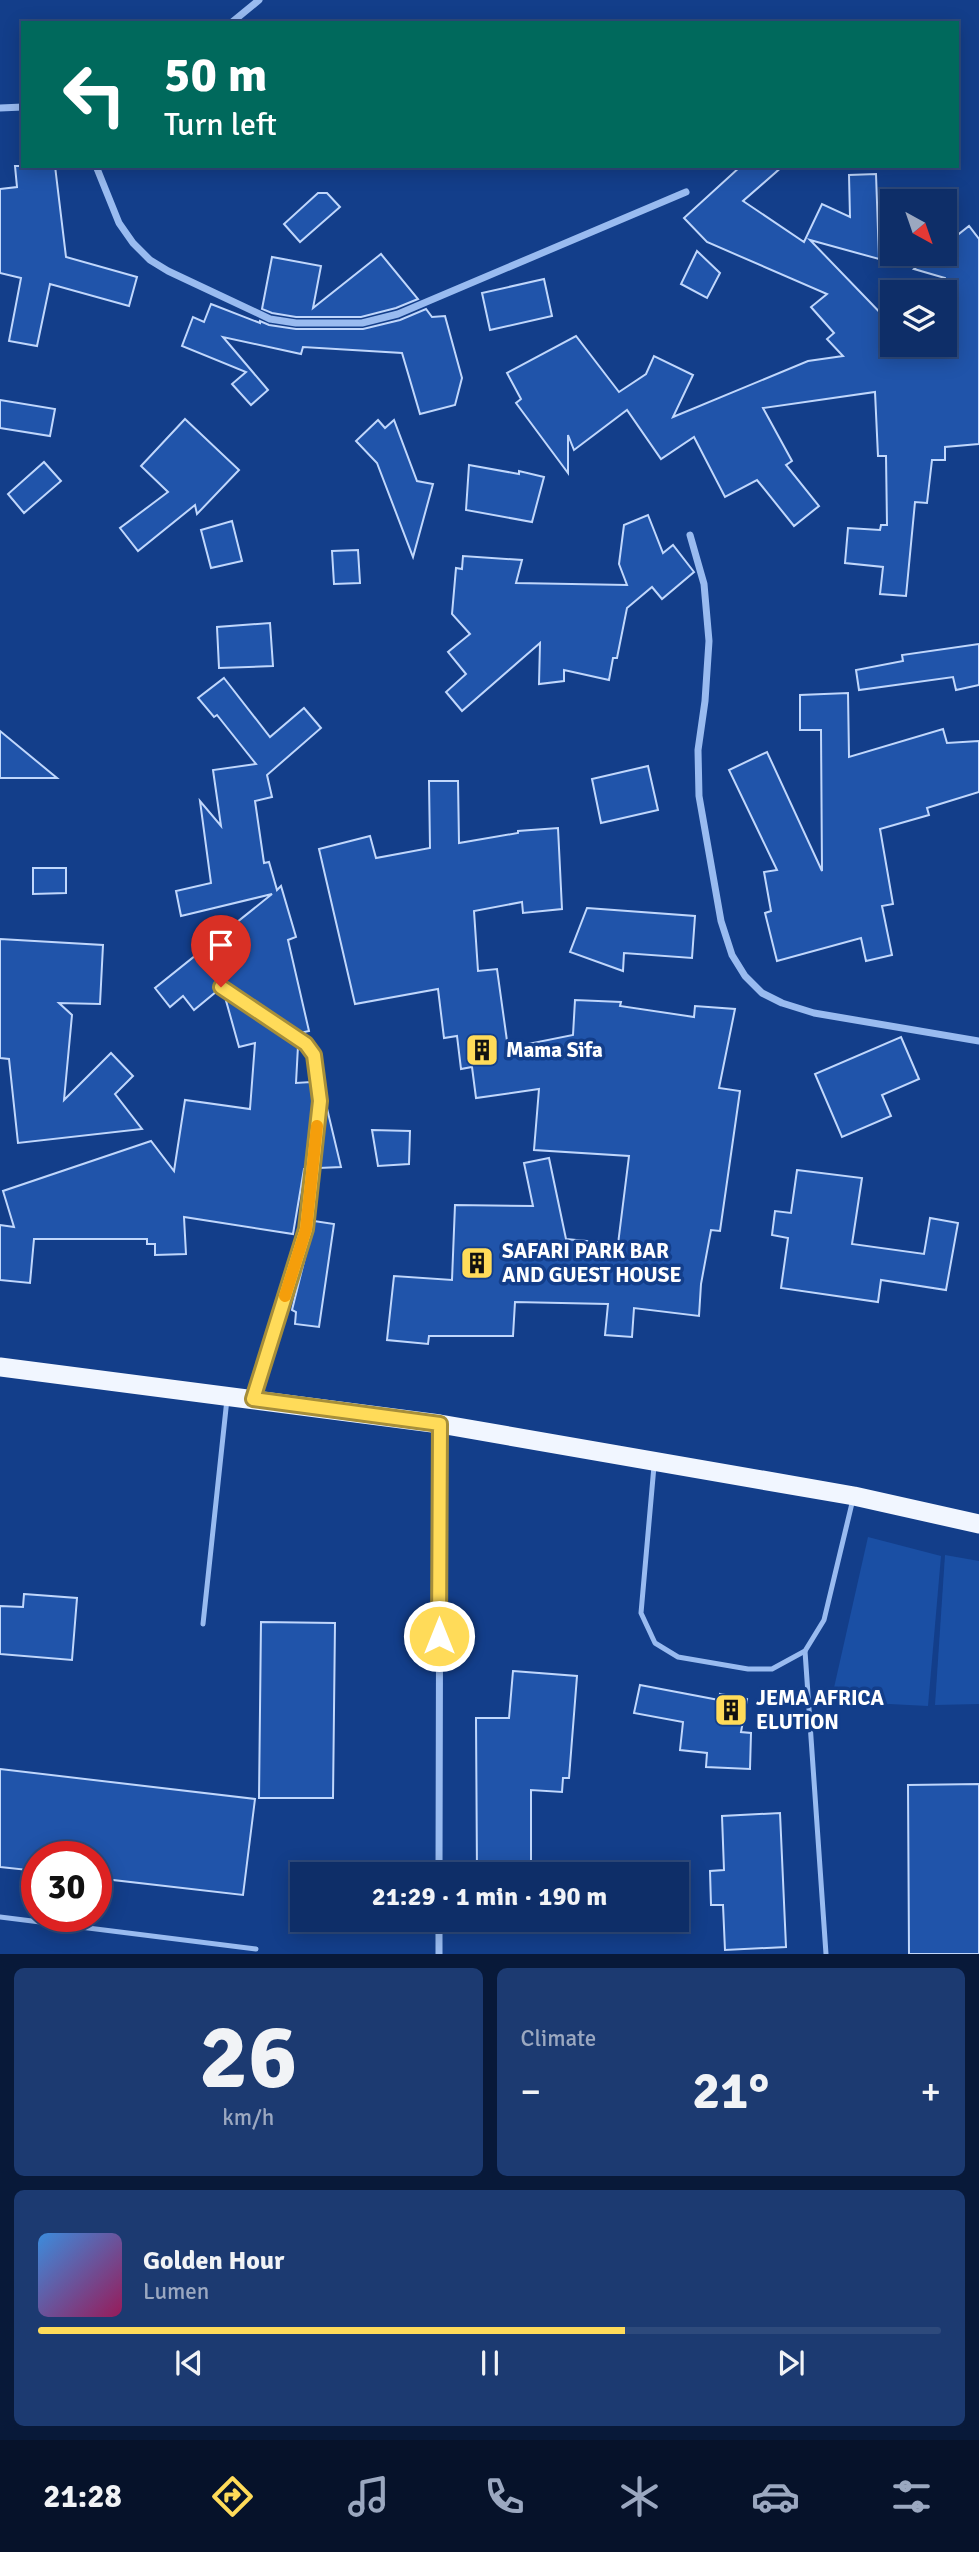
<!DOCTYPE html>
<meta charset="utf-8">
<style>
body{margin:0;font-family:Signika,sans-serif;background:#1c3a71;color:#f1f3f6;height:100vh;display:flex;flex-direction:column;font-size:26px;white-space:nowrap}
*{box-sizing:border-box;margin:0}
p{font-size:23px;color:#9ba8c0}
.icon{flex:none;width:38px;height:38px;fill:none;stroke:currentColor;stroke-width:2;stroke-linecap:round;stroke-linejoin:round}
.map{position:relative;height:1954px;overflow:hidden}
.sheet{display:flex;flex-direction:column;gap:14px;padding:14px;background:#081939;flex:1}
.sheet>*{flex:none}
.guide{position:absolute;left:21px;top:21px;width:938px;height:147px;border-radius:0px;box-shadow:0 4px 18px #0003,0 0 0 2px #2e4a7c;background:#00695c;color:#fff;overflow:hidden}
.needle{width:46px;rotate:140deg}
.controls{position:absolute;left:880px;top:189px;display:grid;gap:14px}
.controls a{display:grid;place-items:center;width:77px;height:77px;border-radius:0px;background:#0e2e68;box-shadow:0 4px 18px #0003,0 0 0 2px #2e4a7c;font-size:35px}
.speed{position:absolute;left:21px;top:1841px;display:flex;gap:14px;font-size:35px;font-weight:700;text-align:center}
.speed>*{display:grid;place-content:center;width:91px;height:91px;border-radius:50%;background:#0e2e68;box-shadow:0 4px 18px #0003,0 0 0 2px #2e4a7c;line-height:1}
.speed .limit{border:10px solid #d22;background:#fff;color:#111}
.pin{position:absolute;display:grid;place-items:center;width:60px;height:60px;color:#fff;margin:-72px -30px;border-radius:50% 50% 50% 0;rotate:-45deg;box-shadow:0 0 7px #0007}
.pin .icon{rotate:45deg}
.me{position:absolute;width:77px;margin:-38px;rotate:0deg;stroke-linejoin:round;filter:drop-shadow(0 0 5px #0008)}
.turn{display:flex;align-items:center;gap:24px;height:147px;padding:0 28px;font-size:32px}
.turn .icon{width:91px;height:91px;stroke-width:2.5}
.turn b{display:block;font-size:49px;line-height:60px}
.big{font-size:52px;font-weight:800;line-height:1.1}
.sheet .card{flex:1;display:flex;flex-direction:column;justify-content:center;gap:10px;min-width:0;padding:0 24px;border-radius:10px;background:#1c3a71}
.sheet .dial{align-items:center;gap:0}
.dial b{font-size:91px;line-height:1}
.song{display:flex;align-items:center;gap:21px}
.cover{width:84px;height:84px;border-radius:10px;background:linear-gradient(135deg,hsl(210 70% 55%),hsl(330 70% 35%))}
.played{height:7px;border-radius:4px;background:linear-gradient(90deg,#ffdb59 65%,#2e4a7c 65%)}
.keys{display:flex;justify-content:space-around;direction:ltr}
.heat{display:flex;justify-content:space-between;align-items:center;font-size:38px;direction:ltr}
.sheet .tiles{flex:1;display:grid;gap:14px;grid-template-columns:1fr 1fr}
.card:last-child{grid-column:span 2}
.trip{position:absolute;left:290px;top:1862px;width:399px;height:70px;border-radius:0px;background:#0e2e68;box-shadow:0 4px 18px #0003,0 0 0 2px #2e4a7c;font-weight:800;line-height:70px;text-align:center}
.menu{display:flex;height:112px;justify-content:space-around;align-items:center;background:#06122a;color:#9ba8c0}
.menu .icon{width:49px;height:49px}
.menu .current{color:#ffdb59}
.menu b{font-size:32px;color:#f1f3f6}
.map>svg:first-child{display:block}
.green{fill:#1a4fa4}
.building{fill:#2054aa;stroke:#c0d7fc;stroke-width:2}
.lines{fill:none;stroke-linecap:round;stroke-linejoin:round}
.service{stroke:#99bbf0;stroke-width:5}
.minor{stroke:#99bbf0;stroke-width:7}
.trunk{stroke:#f1f6ff;stroke-width:19}
.route-casing{stroke:#a68e3a;stroke-width:18}
.route{stroke:#ffdb59;stroke-width:12}
.slow{stroke:#f59e0b;stroke-width:12}
.labels{text-anchor:middle;dominant-baseline:central;stroke-width:7;stroke-linejoin:round;paint-order:stroke}
.poi-label{font-size:21px;font-weight:bold;fill:#fff;stroke:#133e8a;text-anchor:start}
</style>
<div class="map">
<svg width="979" height="1954" viewBox="0 0 979 1954">
<rect width="100%" height="100%" fill="#133e8a"/>
<g class="green">
<polygon points="868,1537 941,1556 928,1706 831,1701"/>
<polygon points="945,1555 979,1561 979,1704 935,1705"/>
</g>
<g class="building">
<polygon points="15,166 55,166 66,257 137,277 129,306 50,284 37,346 9,341 21,278 0,273 0,189 17,187"/>
<polygon points="741,166 783,166 743,201 804,242 822,204 850,217 849,175 876,174 879,259 810,240 892,325 892,345 945,345 945,339 952,337 945,312 945,278 914,269 933,254 945,254 945,245 969,226 979,239 979,444 945,447 945,460 932,460 927,503 915,502 906,596 880,594 883,567 845,563 848,528 880,530 881,525 887,525 886,456 878,456 875,392 763,408 792,461 786,465 819,506 794,526 757,480 725,497 694,437 661,459 627,410 574,450 568,435 568,473 516,403 521,399 507,373 576,336 619,392 646,374 654,356 693,375 673,417 808,361 843,356 827,339 834,333 811,307 827,294 707,242 684,218"/>
<polygon points="318,193 327,193 340,207 300,242 284,224"/>
<polygon points="697,251 720,273 707,298 681,284"/>
<polygon points="381,254 418,299 396,308 361,317 296,317 272,313 262,309 272,257 321,266 313,308"/>
<polygon points="544,279 552,316 490,330 482,293"/>
<polygon points="211,304 260,323 260,321 269,325 296,329 363,329 400,320 426,309 432,317 445,316 462,378 455,405 420,414 402,353 303,347 301,354 223,337 268,390 251,405 232,384 246,372 182,346 193,317 204,322"/>
<polygon points="0,400 55,409 50,436 0,428"/>
<polygon points="185,419 239,470 197,514 195,505 138,551 120,528 168,492 141,466"/>
<polygon points="378,420 385,428 394,420 417,481 433,484 413,557 377,463 356,441"/>
<polygon points="44,462 61,481 24,513 8,494"/>
<polygon points="469,465 519,474 519,471 544,477 532,522 466,510"/>
<polygon points="648,515 663,553 673,545 694,572 662,599 652,587 627,608 617,658 613,658 609,680 564,670 564,681 539,684 540,643 462,711 446,692 466,674 448,652 470,634 452,614 456,568 462,569 463,556 522,560 516,583 627,585 619,564 624,525"/>
<polygon points="232,521 242,561 211,568 201,530"/>
<polygon points="358,550 360,583 334,584 332,551"/>
<polygon points="270,623 273,666 219,668 217,627"/>
<polygon points="979,644 979,685 956,690 953,677 859,690 856,670 903,661 902,655"/>
<polygon points="224,678 270,737 304,708 321,728 267,775 272,797 255,801 264,863 269,862 277,890 281,886 296,937 288,940 309,1031 300,1033 222,981 216,984 217,991 194,1010 183,996 170,1007 155,988 272,894 181,916 176,891 211,883 200,801 221,826 213,770 256,764 217,715 214,717 198,698"/>
<polygon points="848,693 849,757 943,729 947,743 979,741 979,792 927,808 929,815 880,829 893,904 882,906 892,955 866,961 861,938 777,961 765,913 771,911 764,872 777,870 729,770 767,752 822,871 821,730 800,730 800,695"/>
<polygon points="0,731 57,778 0,778"/>
<polygon points="648,766 658,810 601,823 592,779"/>
<polygon points="429,781 458,781 459,843 518,833 518,831 558,828 562,909 523,913 522,902 474,911 478,971 497,969 508,1048 573,1035 575,1000 621,1002 620,1006 694,1017 695,1006 735,1009 719,1088 740,1091 720,1231 711,1230 701,1284 699,1316 634,1308 632,1337 605,1335 608,1304 515,1302 513,1336 429,1336 428,1344 387,1340 394,1276 452,1280 455,1205 533,1206 524,1163 549,1158 566,1239 618,1244 629,1156 534,1150 539,1089 476,1098 472,1067 461,1069 457,1036 444,1038 438,989 355,1004 319,849 370,836 376,858 430,848"/>
<polygon points="33,868 66,868 66,893 33,894"/>
<polygon points="587,908 695,916 692,958 624,953 623,971 570,952"/>
<polygon points="0,939 103,945 100,1004 59,1003 72,1015 64,1100 111,1053 133,1076 115,1094 142,1129 18,1143 9,1059 0,1058"/>
<polygon points="225,997 298,1046 296,1083 311,1082 313,1101 306,1169 304,1169 293,1234 184,1217 186,1254 155,1255 155,1244 147,1244 147,1239 34,1239 30,1283 0,1280 0,1225 14,1227 3,1191 151,1141 174,1171 185,1100 250,1109 255,1043 239,1047"/>
<polygon points="901,1037 919,1079 882,1095 891,1116 842,1137 815,1074"/>
<polygon points="325,1100 341,1167 319,1168"/>
<polygon points="372,1130 410,1131 409,1164 378,1166"/>
<polygon points="797,1170 862,1178 852,1244 924,1254 930,1218 958,1223 946,1290 881,1280 878,1302 781,1288 788,1238 772,1235 775,1211 791,1213"/>
<polygon points="314,1221 334,1224 319,1327 295,1324 296,1312 292,1310"/>
<polygon points="24,1594 77,1598 72,1660 0,1654 0,1606 23,1607"/>
<polygon points="261,1622 335,1623 333,1798 259,1798"/>
<polygon points="513,1671 577,1676 569,1778 563,1778 562,1792 531,1790 531,1874 477,1874 476,1718 509,1718"/>
<polygon points="640,1685 719,1700 720,1694 747,1699 741,1732 751,1733 750,1769 706,1767 707,1753 680,1750 683,1722 634,1713"/>
<polygon points="0,1769 255,1799 243,1895 96,1878 96,1857 37,1857 37,1871 0,1867"/>
<polygon points="979,1784 979,1954 909,1954 908,1785"/>
<polygon points="780,1813 786,1947 725,1950 723,1905 711,1905 710,1871 724,1870 722,1816"/>
</g>
<g class="lines">
<g class="service">
<polyline points="654,1466 641,1613 655,1643 678,1657 748,1669 772,1669 805,1651 824,1620 853,1499"/>
<polyline points="203,1624 227,1399"/>
<polyline points="805,1651 826,1954"/>
<polyline points="0,1917 256,1949"/>
</g>
<g class="minor">
<polyline points="231,23 259,0"/>
<polyline points="0,108 23,107"/>
<polyline points="96,166 119,223 133,243 150,260 168,271 270,319 296,323 362,323 398,314 686,192"/>
<polyline points="690,535 704,584 709,641 705,701 698,750 699,796 721,921 732,955 745,976 762,993 782,1003 814,1013 979,1041"/>
<polyline points="221,987 306,1044 314,1055 319,1101 308,1217 303,1241 253,1398"/>
<polyline points="439,1874 440,1427"/>
<polyline points="439,1954 439,1920"/>
</g>
<polyline class="trunk" points="0,1367 440,1424 854,1496 979,1524"/>
</g>
<g class="lines">
<defs>
<polyline id="route" points="221,987 306,1044 314,1055 320,1101 306,1229 253,1399 440,1424 439,1636"/>
</defs>
<use href="#route" class="route-casing"/>
<use href="#route" class="route"/>
<polyline class="slow" points="285,1296 306,1229 317,1126"/>
</g>
<defs>
<symbol id="building-square" viewBox="-11 -11 22 22"><rect x="-9" y="-9" width="18" height="18" rx="4" fill="#ffdb59" stroke="#133e8a"/><path d="M-4-6H4V6H1V3H-1V6H-4ZM-2.5-4.3h1.7v1.8h-1.7ZM.8-4.3h1.7v1.8H.8ZM-2.5-1h1.7V.8h-1.7ZM.8-1h1.7V.8H.8Z" fill="#111"/></symbol>
</defs>
<g fill-rule="evenodd">
<use href="#building-square" x="463" y="1031" width="38" height="38"/>
<use href="#building-square" x="458" y="1244" width="38" height="38"/>
<use href="#building-square" x="712" y="1691" width="38" height="38"/>
</g>
<g class="labels">
<g class="poi-label">
<text x="506" y="1050">Mama Sifa</text>
<text x="502" y="1251">SAFARI PARK BAR<tspan x="502" dy="24">AND GUEST HOUSE</tspan></text>
<text x="756" y="1698">JEMA AFRICA<tspan x="756" dy="24">ELUTION</tspan></text>
</g>
</g>
</svg>
<div class="controls">
<a><svg class="needle" viewBox="-14 -14 28 28"><path d="M0-13l5 13h-10z" fill="#e53935"/><path d="M0 13l5-13h-10z" fill="#9ba8c0"/></svg></a>
<a><svg class="icon" aria-label="layers" viewBox="0 0 24 24"><path d="M12 4l9 5-9 5-9-5zM3 14l9 5 9-5"/></svg></a>
</div>
<div class="speed"><div class="limit">30</div></div>
<div class="pin" style="left:221px;top:987px;background:#d93025"><svg class="icon" aria-label="arrive" viewBox="0 0 24 24"><path d="M6 21V4h12l-3 4 3 4H6"/></svg></div>
<svg class="me" style="left:439px;top:1636px" viewBox="-20 -20 40 40"><circle r="17" fill="#ffdb59" stroke="#fff" stroke-width="3"/><path d="M0-11L8 9 0 5-8 9z" fill="#fff"/></svg>
<div class="trip">21:29 · 1 min · 190 m</div>
<div class="guide">
<div class="turn"><svg class="icon" aria-label="left" viewBox="0 0 24 24"><path d="M17 20v-9H6M10 6l-5 5 5 5"/></svg><div><b>50 m</b>Turn left</div></div>
</div>
</div>
<section class="sheet">
<div class="tiles">
<div class="card dial"><b>26</b><p>km/h</p></div>
<div class="card"><p>Climate</p>
<div class="heat"><a>−</a><b class="big">21°</b><a>+</a></div>
</div>
<div class="card">
<div class="song"><i class="cover"></i><div><b>Golden Hour</b><p>Lumen</p></div></div>
<div class="played"></div>
<div class="keys"><svg class="icon" aria-label="previous" viewBox="0 0 24 24"><path d="M18 5L8 12l10 7zM5 5v14"/></svg><svg class="icon" aria-label="pause" viewBox="0 0 24 24"><path d="M8 5v14M16 5v14"/></svg><svg class="icon" aria-label="next" viewBox="0 0 24 24"><path d="M6 5l10 7-10 7zM19 5v14"/></svg></div>
</div>
</div>
</section>
<nav class="menu">
<b>21:28</b>
<svg class="icon current" aria-label="directions" viewBox="0 0 24 24"><path d="M12 3l9 9-9 9-9-9zM9 14v-3h6M13 9l2 2-2 2"/></svg>
<svg class="icon" aria-label="music" viewBox="0 0 24 24"><path d="M9 18V5l10-2v13"/><circle cx="6" cy="18" r="3"/><circle cx="16" cy="16" r="3"/></svg>
<svg class="icon" aria-label="phone" viewBox="0 0 24 24"><path d="M5 4h4l2 5-3 2q2 4 5 5l2-3 5 2v4C11 20 4 13 5 4z"/></svg>
<svg class="icon" aria-label="climate" viewBox="0 0 24 24"><path d="M12 3v18M4 7l16 10M4 17L20 7"/></svg>
<svg class="icon" aria-label="car" viewBox="0 0 24 24"><path d="M5 17H2v-5l4-1 3-4h7l3 4 3 1v5h-3M9 17h6M6 11h13"/><circle cx="7" cy="17" r="2"/><circle cx="17" cy="17" r="2"/></svg>
<svg class="icon" aria-label="filters" viewBox="0 0 24 24"><path d="M4 7h16M4 17h16"/><circle cx="9" cy="7" r="2"/><circle cx="15" cy="17" r="2"/></svg>
</nav>
